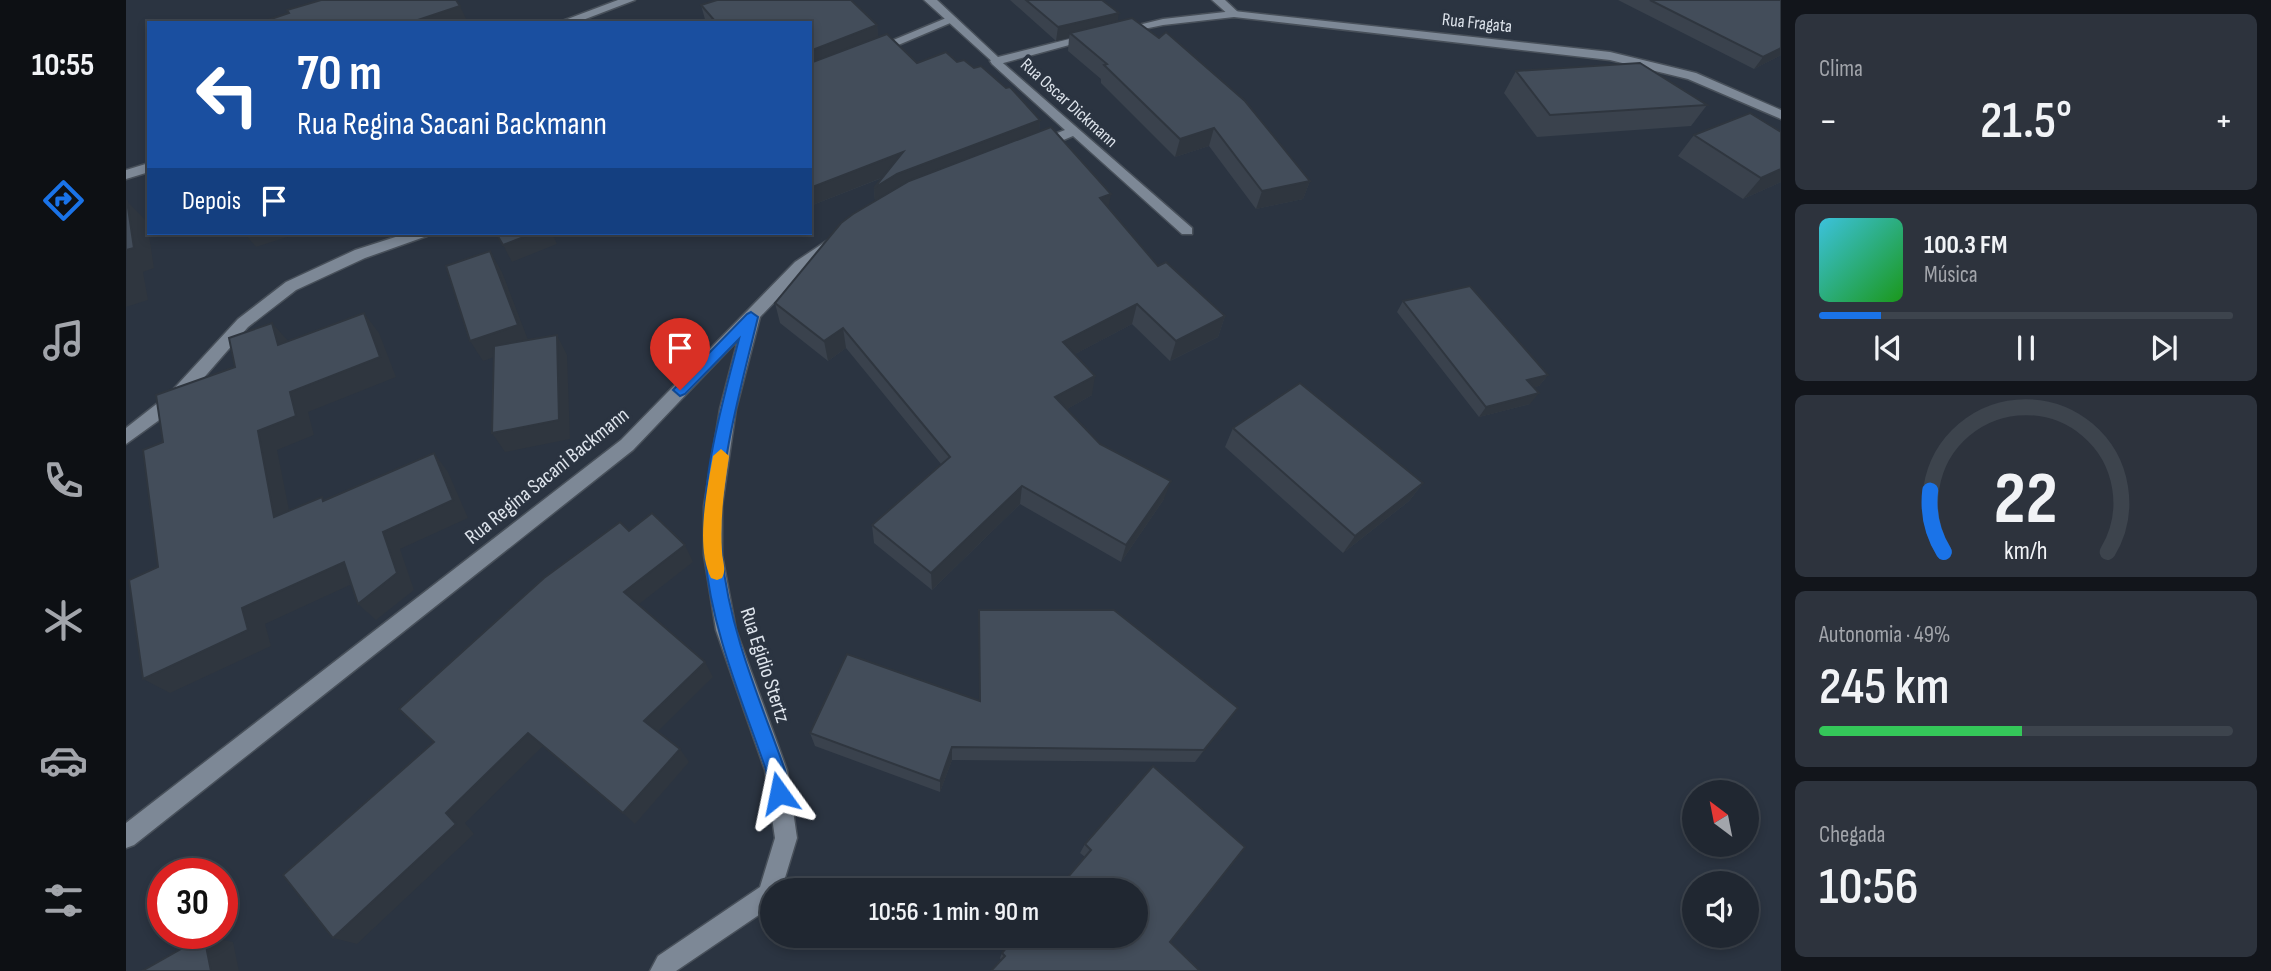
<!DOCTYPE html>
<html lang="pt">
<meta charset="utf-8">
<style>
body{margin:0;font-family:"Sofia Sans Condensed",sans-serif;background:#2d333d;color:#f1f3f6;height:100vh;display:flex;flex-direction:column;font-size:26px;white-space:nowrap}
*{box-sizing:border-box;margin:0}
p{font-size:23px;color:#a2a5ab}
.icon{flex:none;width:38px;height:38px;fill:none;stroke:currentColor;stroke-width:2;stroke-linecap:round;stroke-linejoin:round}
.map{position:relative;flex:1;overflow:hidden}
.panel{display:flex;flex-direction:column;gap:14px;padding:14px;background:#12151b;width:490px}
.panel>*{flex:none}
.hud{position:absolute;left:21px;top:21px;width:665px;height:214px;border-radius:0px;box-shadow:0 4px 10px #0003,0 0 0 2px #3d444d;background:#1a4fa0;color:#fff;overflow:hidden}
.needle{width:46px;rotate:328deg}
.controls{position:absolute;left:1556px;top:780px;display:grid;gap:14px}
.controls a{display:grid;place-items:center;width:77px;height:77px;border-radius:50%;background:#202731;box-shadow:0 4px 10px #0003,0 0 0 2px #3d444d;font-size:35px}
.speed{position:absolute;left:21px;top:858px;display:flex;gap:14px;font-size:35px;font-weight:700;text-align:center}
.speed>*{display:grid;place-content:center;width:91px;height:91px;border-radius:50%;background:#202731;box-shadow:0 4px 10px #0003,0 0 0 2px #3d444d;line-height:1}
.speed .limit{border:10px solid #d22;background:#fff;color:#111}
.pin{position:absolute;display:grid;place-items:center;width:60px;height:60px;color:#fff;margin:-72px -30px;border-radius:50% 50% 50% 0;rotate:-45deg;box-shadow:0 0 7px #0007}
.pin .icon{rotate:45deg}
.me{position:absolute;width:77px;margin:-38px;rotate:348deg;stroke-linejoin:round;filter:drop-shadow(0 0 5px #0008)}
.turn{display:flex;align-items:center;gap:24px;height:147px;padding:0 35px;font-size:32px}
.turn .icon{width:91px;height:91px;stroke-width:2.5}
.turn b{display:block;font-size:49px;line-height:60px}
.then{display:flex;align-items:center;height:66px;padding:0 35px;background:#0003;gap:14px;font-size:26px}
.big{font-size:52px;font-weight:600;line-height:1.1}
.panel .card{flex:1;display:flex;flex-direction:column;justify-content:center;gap:10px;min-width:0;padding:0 24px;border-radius:10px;background:#2d333d}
.panel .dial{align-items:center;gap:0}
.dial svg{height:182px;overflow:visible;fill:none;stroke:#3d444d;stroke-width:7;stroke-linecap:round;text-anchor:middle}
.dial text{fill:#f1f3f6;stroke:none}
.song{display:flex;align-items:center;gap:21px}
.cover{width:84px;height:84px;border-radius:10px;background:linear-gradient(135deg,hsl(190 70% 55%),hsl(120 70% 35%))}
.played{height:7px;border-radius:4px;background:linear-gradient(90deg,#1a73e8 15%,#3d444d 15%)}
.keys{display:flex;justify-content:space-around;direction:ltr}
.heat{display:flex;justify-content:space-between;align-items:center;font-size:38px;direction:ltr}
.charge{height:10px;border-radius:5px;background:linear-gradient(90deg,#34c759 49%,#3d444d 0)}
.trip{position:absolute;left:634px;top:878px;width:388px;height:70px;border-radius:35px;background:#202731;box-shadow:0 4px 10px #0003,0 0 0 2px #3d444d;font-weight:600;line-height:70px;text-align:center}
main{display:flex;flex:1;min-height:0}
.menu{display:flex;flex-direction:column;width:126px;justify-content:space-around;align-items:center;background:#0d1014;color:#a2a5ab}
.menu .icon{width:49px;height:49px}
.menu .selected{color:#1a73e8}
.menu b{font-size:32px;color:#f1f3f6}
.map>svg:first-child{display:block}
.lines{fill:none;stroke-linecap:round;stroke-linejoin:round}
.service-casing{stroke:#48505a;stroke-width:3}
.minor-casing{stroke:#48505a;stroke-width:3}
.tertiary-casing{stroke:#48505a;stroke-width:3}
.service{fill:#7d8896;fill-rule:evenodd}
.minor{fill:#7d8896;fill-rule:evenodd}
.tertiary{fill:#7d8896;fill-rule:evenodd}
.wall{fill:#3a424d}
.shaded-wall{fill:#2f363f}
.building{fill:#434d5a;stroke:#2f363f;stroke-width:2}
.route{fill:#1a73e8;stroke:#114b97;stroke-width:2}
.slow{fill:#f59e0b}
.labels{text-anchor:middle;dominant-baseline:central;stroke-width:7;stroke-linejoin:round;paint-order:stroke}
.far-street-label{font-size:18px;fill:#dee4ec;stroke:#2b3441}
.street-label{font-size:21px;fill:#dee4ec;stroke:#2b3441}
</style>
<main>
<nav class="menu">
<b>10:55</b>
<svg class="icon selected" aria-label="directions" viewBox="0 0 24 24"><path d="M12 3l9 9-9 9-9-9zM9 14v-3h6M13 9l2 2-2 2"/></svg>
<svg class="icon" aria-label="music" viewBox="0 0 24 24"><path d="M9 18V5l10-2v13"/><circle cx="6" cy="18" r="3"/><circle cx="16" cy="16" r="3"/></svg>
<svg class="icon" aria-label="phone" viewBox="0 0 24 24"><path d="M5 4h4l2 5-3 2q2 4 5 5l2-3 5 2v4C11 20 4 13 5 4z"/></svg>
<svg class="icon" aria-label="climate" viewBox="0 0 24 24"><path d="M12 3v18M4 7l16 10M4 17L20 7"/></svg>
<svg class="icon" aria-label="car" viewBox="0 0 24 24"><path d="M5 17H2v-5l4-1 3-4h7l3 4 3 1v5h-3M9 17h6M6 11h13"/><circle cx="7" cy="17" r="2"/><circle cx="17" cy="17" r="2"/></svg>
<svg class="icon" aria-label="filters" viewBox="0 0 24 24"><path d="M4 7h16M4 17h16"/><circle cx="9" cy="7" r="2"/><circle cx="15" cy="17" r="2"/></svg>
</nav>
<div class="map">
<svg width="1655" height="971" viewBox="0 0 1655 971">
<rect width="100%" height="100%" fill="#2b3441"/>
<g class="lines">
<defs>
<g id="service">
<polygon points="825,16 831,19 829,21 751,54 741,51"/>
<polygon points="282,233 303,233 301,236 239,258 170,290 122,327 54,405 0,444 0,428 42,395 112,319 160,282 229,250"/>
</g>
<g id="minor">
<polygon points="492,0 509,0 449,23 431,23"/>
<polygon points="1086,0 1099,0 1114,14 1104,16"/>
<polygon points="870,57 1066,228 1066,234 1056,234 947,136 918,148 908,148 908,142 939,130 866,64 864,61"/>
<polygon points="23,163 23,172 0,179 0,170"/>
<polygon points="708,236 715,241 713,244 679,270 634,317 610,409 596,506 596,555 610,630 661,770 671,838 655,891 646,891 646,906 550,971 524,971 532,956 634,887 649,838 639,770 590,630 578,555 578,506 594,409 612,340 507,450 8,845 0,848 0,823 495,440 669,262"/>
</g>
<g id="tertiary">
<polygon points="798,0 811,0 872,57 963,34 969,38 870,65"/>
<polygon points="1108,11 1484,52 1570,73 1655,110 1655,119 1562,79 1484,60 1108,17 1037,25 994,34 988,31 1037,19"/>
</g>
</defs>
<use href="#service" class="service-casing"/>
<use href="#minor" class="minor-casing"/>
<use href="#tertiary" class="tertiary-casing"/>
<use href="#service" class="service"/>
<use href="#minor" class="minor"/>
<use href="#tertiary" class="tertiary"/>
</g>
<g class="wall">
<polygon points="884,0 976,0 992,21 1184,181 1177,199 1130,209 1083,146 1049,157 975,83 975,79 942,51 943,38 930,41"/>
<polygon points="1492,0 1655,0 1655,55 1628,69"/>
<polygon points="575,5 751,25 752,37 791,63 831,62 848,68 914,120 913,132 983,208 1032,266 1099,316 1092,337 1044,361 1006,324 949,354 966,395 941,409 974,444 1038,499 995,562 894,504 806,590 748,543 746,525 815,464 720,348 702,361 654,323 649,303 749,201 748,188 756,178 684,206 684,23 580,23"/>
<polygon points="1390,71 1581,105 1565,126 1411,137 1378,93"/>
<polygon points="1655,132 1655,182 1617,199 1552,156 1568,135"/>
<polygon points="1277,301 1422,375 1413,386 1407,387 1404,404 1353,417 1271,312"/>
<polygon points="1107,428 1297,483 1283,501 1217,553 1099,447"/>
<polygon points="853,610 1112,708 1069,762 826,760 814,792 689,746 684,733 853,700"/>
<polygon points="1027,766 1044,942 875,960 874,958 876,953 959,857 954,853 959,844"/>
</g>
<g class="shaded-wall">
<polygon points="334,6 342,23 283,23"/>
<polygon points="993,13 991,27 944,33 943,38 930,41 932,27"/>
<polygon points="751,25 753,42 684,69 684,51"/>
<polygon points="1655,48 1655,55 1628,69 1637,57"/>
<polygon points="914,120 913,137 749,205 748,188 771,174"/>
<polygon points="1088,128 1083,146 1049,157 1054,139"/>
<polygon points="777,152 778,169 684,206 684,188"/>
<polygon points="1655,169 1655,182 1617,199 1635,178"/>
<polygon points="1184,181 1177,199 1130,209 1136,191"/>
<polygon points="985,194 981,215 974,198"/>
<polygon points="1,201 21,222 28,268 17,272 22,300 0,307"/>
<polygon points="118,233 174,233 130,247"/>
<polygon points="408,233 432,233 427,235 431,244 386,262 377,245"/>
<polygon points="605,233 616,233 606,236"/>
<polygon points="364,251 376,272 404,345 357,361 344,341"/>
<polygon points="1011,304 1006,324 934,362 937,342"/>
<polygon points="238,313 253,333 270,377 182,412 188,435 151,450 168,535 148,517 132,431 164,392"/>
<polygon points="1099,316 1092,337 1044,361 1050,341"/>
<polygon points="146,323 164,343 152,345"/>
<polygon points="717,328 720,348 702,361 698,341"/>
<polygon points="431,335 441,355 444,439 379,452 366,433"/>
<polygon points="1422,375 1413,386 1393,391 1401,380"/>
<polygon points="969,376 966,395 927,417 929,397"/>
<polygon points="1413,393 1404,404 1353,417 1360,407"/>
<polygon points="308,453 322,472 342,518 274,549 288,590 250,620 232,604 257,532"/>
<polygon points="1045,481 1038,499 995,562 1000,545"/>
<polygon points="1297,483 1283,501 1217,553 1229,536"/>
<polygon points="896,486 894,504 806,590 805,573"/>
<polygon points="559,545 567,562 508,608 498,592"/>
<polygon points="218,562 237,579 139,624 145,646 44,693 17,679 116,608"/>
<polygon points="579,662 587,677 529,734 518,721"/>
<polygon points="1112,708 1102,722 1069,762 1078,750"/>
<polygon points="402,733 417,746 339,823 348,834 231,944 207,938 320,813"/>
<polygon points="826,747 826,760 814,792 814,781"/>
<polygon points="554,749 563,762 509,824 497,813"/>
<polygon points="78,936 107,942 113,971 85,971"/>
</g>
<g class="building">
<polygon points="195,0 330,0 334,6 283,23 143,23 142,20 163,13 161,10"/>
<polygon points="591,0 725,0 751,25 684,51 684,23 583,23 589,21 575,5"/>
<polygon points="900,0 976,0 993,13 932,27"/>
<polygon points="1524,0 1655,0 1655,48 1637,57"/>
<polygon points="1006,18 1033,38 1040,32 1119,101 1184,181 1136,191 1088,128 1054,139 978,65 981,64 944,33"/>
<polygon points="761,34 791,63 820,52 831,62 838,60 848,68 855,66 880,88 884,87 914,120 771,174 748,188 777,152 684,188 684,63"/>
<polygon points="1514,63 1581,105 1424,115 1390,71"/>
<polygon points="1624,113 1655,132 1655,169 1635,178 1568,135"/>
<polygon points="925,127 985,194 974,198 1032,266 1040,262 1099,316 1050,341 1011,304 937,342 969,376 929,397 974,444 1045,481 1000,545 896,486 805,573 746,525 824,457 717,328 698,341 649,303 715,223 727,214 783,181"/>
<polygon points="0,201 1,201 8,248 0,250"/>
<polygon points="370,233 408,233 377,245"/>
<polygon points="364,251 392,325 344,341 320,266"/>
<polygon points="1344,286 1422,375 1401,380 1413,393 1360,407 1277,301"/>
<polygon points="238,313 254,357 164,392 170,416 132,431 148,517 196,497 197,501 308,453 327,500 257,532 271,573 232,604 218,562 116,608 122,630 17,679 3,580 32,567 17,450 37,442 30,395 109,367 103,338 146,323 152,345"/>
<polygon points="431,335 433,420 366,433 368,346"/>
<polygon points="1174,383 1297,483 1229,536 1107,428"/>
<polygon points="526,513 559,545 498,592 579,662 518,721 554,749 497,813 402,733 320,813 330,824 207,938 157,875 308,742 273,709 418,578 494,522 503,531"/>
<polygon points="853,610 988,610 1112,708 1078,750 826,747 814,781 684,733 721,654 854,701"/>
<polygon points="1027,766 1119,847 1044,942 1074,971 865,971 879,956 876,953 890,936 1010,936 1010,891 930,891 965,850 959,844"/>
<polygon points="78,936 85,971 16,971"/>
</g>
<path class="route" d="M625,312L632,317C614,392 588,478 596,555C603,630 634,700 659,770L663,793L660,800L653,803L646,800L640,770C616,700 585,629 579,555C573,483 595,408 613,339L559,394L554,396L547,390L621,314Z"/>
<path class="slow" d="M595,449L603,456C598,488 594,518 596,551C596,560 601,569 596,578L591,580L585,578C569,546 581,490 587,456Z"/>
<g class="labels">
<g class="far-street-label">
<text transform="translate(1351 23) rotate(6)">Rua Fragata</text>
<text transform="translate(943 103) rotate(42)">Rua Oscar Dickmann</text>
</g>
<g class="street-label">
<text transform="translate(421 476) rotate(-39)">Rua Regina Sacani Backmann</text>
<text transform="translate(639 665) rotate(72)">Rua Egidio Stertz</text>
</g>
</g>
</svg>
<div class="controls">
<a><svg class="needle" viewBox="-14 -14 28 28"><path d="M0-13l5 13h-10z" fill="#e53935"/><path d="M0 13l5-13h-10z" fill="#a2a5ab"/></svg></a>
<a><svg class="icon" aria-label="sound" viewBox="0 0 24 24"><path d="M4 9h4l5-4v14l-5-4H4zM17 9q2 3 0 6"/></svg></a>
</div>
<div class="speed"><div class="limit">30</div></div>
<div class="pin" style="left:554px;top:390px;background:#d93025"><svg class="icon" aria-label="arrive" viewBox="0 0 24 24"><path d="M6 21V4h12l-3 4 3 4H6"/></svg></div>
<svg class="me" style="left:653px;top:793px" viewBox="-20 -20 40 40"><path d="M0-17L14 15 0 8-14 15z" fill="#1a73e8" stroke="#fff" stroke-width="4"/></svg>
<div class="trip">10:56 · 1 min · 90 m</div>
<div class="hud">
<div class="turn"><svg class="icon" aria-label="left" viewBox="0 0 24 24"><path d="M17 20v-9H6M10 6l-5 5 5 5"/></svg><div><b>70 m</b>Rua Regina Sacani Backmann</div></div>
<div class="then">Depois<svg class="icon" aria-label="arrive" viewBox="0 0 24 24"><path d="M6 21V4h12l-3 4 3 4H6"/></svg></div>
</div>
</div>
<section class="panel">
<div class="card"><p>Clima</p>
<div class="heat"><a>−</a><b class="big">21.5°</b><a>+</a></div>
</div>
<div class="card">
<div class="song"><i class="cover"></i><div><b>100.3 FM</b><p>Música</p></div></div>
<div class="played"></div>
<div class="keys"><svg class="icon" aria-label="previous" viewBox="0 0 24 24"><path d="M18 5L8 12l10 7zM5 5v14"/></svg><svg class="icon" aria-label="pause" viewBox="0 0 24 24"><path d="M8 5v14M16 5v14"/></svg><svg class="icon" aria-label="next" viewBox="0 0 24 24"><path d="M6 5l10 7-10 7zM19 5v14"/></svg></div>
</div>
<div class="card dial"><svg viewBox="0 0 100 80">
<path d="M14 69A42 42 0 1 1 86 69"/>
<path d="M14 69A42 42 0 0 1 8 42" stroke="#1a73e8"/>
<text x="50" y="56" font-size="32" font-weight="700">22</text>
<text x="50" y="72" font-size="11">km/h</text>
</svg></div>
<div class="card"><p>Autonomia · 49%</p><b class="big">245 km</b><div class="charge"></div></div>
<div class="card"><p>Chegada</p><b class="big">10:56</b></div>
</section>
</main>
